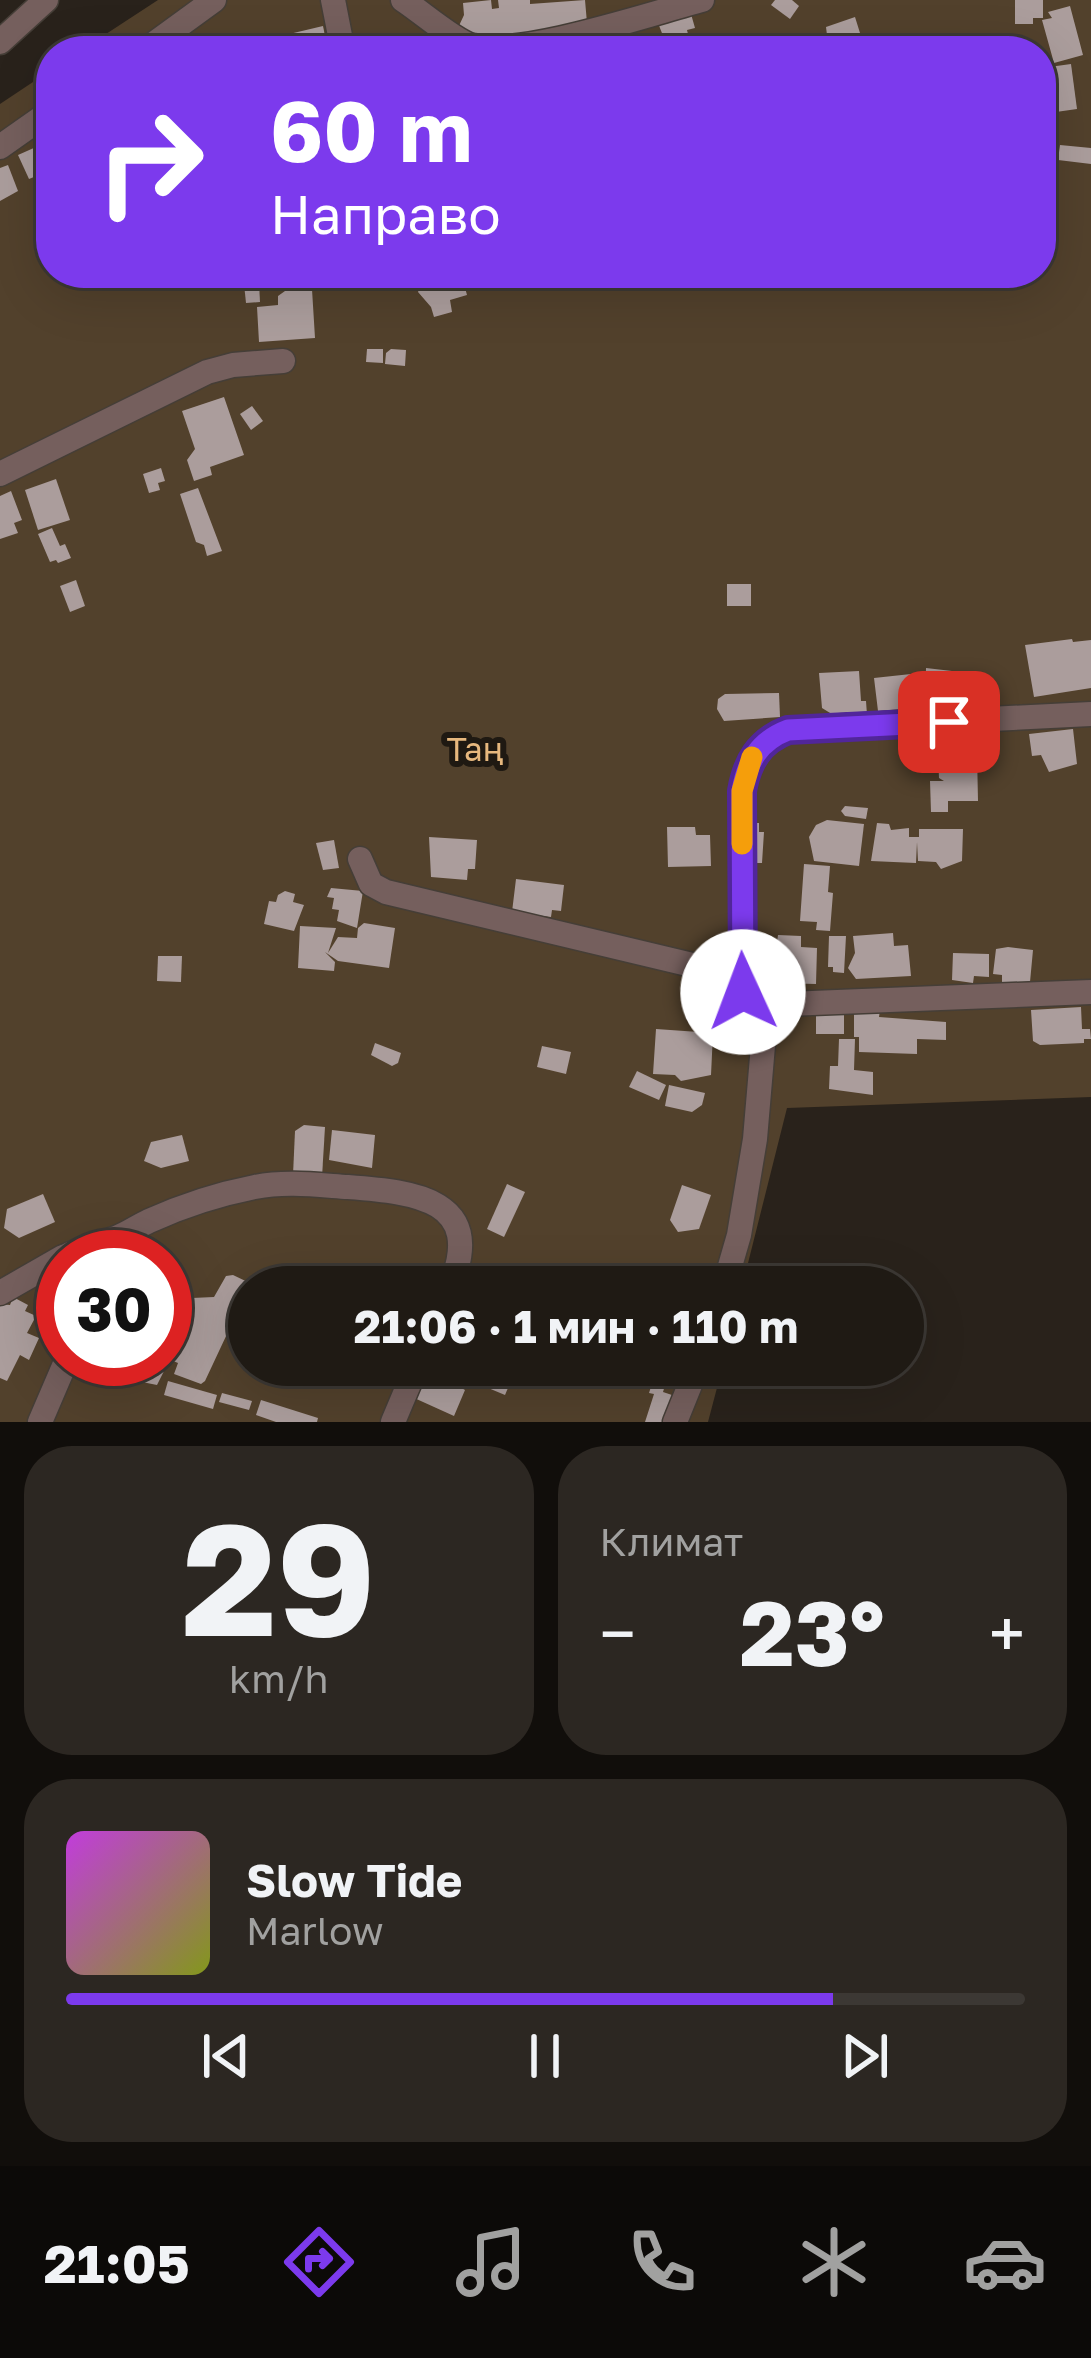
<!DOCTYPE html>
<html lang="ru">
<meta charset="utf-8">
<style>
body{margin:0;font-family:"Golos Text",sans-serif;background:#2c2722;color:#f1f3f6;height:100vh;display:flex;flex-direction:column;font-size:45px;white-space:nowrap}
*{box-sizing:border-box;margin:0}
p{font-size:39px;color:#a1a1a0}
.icon{flex:none;width:66px;height:66px;fill:none;stroke:currentColor;stroke-width:2;stroke-linecap:round;stroke-linejoin:round}
.map{position:relative;height:1422px;overflow:hidden}
.details{display:flex;flex-direction:column;gap:24px;padding:24px;background:#110e0b;flex:1}
.details>*{flex:none}
.guide{position:absolute;left:36px;top:36px;width:1020px;height:252px;border-radius:48px;box-shadow:0 12px 48px #0002,0 0 0 3px #3c3834;background:#7c3aed;color:#fff;overflow:hidden}
.speed{position:absolute;left:36px;top:1230px;display:flex;gap:24px;font-size:60px;font-weight:700;text-align:center}
.speed>*{display:grid;place-content:center;width:156px;height:156px;border-radius:50%;background:#1f1a14;box-shadow:0 12px 48px #0002,0 0 0 3px #3c3834;line-height:1}
.speed .limit{border:18px solid #d22;background:#fff;color:#111}
.pin{position:absolute;display:grid;place-items:center;width:102px;height:102px;color:#fff;margin:-51px;border-radius:24px;box-shadow:0 6px 18px #0006}
.me{position:absolute;width:132px;margin:-66px;rotate:358deg;stroke-linejoin:round;filter:drop-shadow(0 0 9px #0008)}
.turn{display:flex;align-items:center;gap:42px;height:252px;padding:0 36px;font-size:54px}
.turn .icon{width:156px;height:156px;stroke-width:2.5}
.turn b{display:block;font-size:84px;line-height:102px}
.big{font-size:90px;font-weight:700;line-height:1.1}
.details .card{flex:1;display:flex;flex-direction:column;justify-content:center;gap:18px;min-width:0;padding:0 42px;border-radius:48px;background:#2c2722}
.details .dial{align-items:center;gap:0}
.dial b{font-size:156px;line-height:1}
.song{display:flex;align-items:center;gap:36px}
.cover{width:144px;height:144px;border-radius:18px;background:linear-gradient(135deg,hsl(290 70% 55%),hsl(70 70% 35%))}
.played{height:12px;border-radius:6px;background:linear-gradient(90deg,#7c3aed 80%,#3c3834 80%)}
.keys{display:flex;justify-content:space-around;direction:ltr}
.heat{display:flex;justify-content:space-between;align-items:center;font-size:66px;direction:ltr}
.details .tiles{flex:1;display:grid;gap:24px;grid-template-columns:1fr 1fr}
.card:last-child{grid-column:span 2}
.trip{position:absolute;left:228px;top:1266px;width:696px;height:120px;border-radius:60px;background:#1f1a14;box-shadow:0 12px 48px #0002,0 0 0 3px #3c3834;font-weight:700;line-height:120px;text-align:center}
.dock{display:flex;height:192px;justify-content:space-around;align-items:center;background:#0c0a08;color:#a1a1a0}
.dock .icon{width:84px;height:84px}
.dock .current{color:#7c3aed}
.dock b{font-size:54px;color:#f1f3f6}
.map>svg:first-child{display:block}
.green{fill:#52412c;fill-rule:evenodd}
.building{fill:#ab9d9c}
.lines{fill:none;stroke-linecap:round;stroke-linejoin:round}
.minor-casing{stroke:#453e37;stroke-width:27}
.minor{stroke:#755f5d;stroke-width:24}
.route-casing{stroke:#51269a;stroke-width:30}
.route{stroke:#7c3aed;stroke-width:21}
.slow{stroke:#f59e0b;stroke-width:21}
.labels{text-anchor:middle;dominant-baseline:central;stroke-width:12;stroke-linejoin:round;paint-order:stroke}
.park-label{font-size:33px;fill:#e7b87e;stroke:#1f1912}
</style>
<div class="map">
<svg width="1091" height="1422" viewBox="0 0 1091 1422">
<rect width="100%" height="100%" fill="#29221b"/>
<path class="green" d="M158,0H1091V1097L787,1108L742,1287H249V1365H723L708,1422H0V104L51,70V273H1041V51H80ZM63,1257H165V1359H63Z"/>
<g class="building">
<polygon points="491,0 492,9 499,8 498,0 530,0 530,4 585,0 587,23 563,30 468,41 457,30 464,15 463,3"/>
<polygon points="775,0 792,0 799,6 790,19 771,5"/>
<polygon points="1015,0 1043,0 1043,18 1033,18 1033,24 1015,24"/>
<polygon points="1070,6 1083,55 1054,63 1042,20 1052,18 1048,12"/>
<polygon points="691,14 695,28 687,30 692,51 669,51 658,23"/>
<polygon points="855,17 865,49 829,51 826,27"/>
<polygon points="323,26 328,51 289,51 285,35"/>
<polygon points="980,35 985,51 955,51 952,44"/>
<polygon points="1071,64 1077,109 1049,113 1042,68"/>
<polygon points="45,143 51,170 29,179 18,155"/>
<polygon points="1060,145 1091,148 1091,164 1058,160"/>
<polygon points="8,165 18,191 0,201 0,168"/>
<polygon points="296,273 311,273 315,338 259,342 257,307 278,305 278,296 285,291 297,290"/>
<polygon points="425,273 461,273 467,295 450,300 452,312 434,317 431,307 418,292"/>
<polygon points="717,273 754,273 722,286"/>
<polygon points="259,283 260,302 246,303 244,284"/>
<polygon points="367,349 383,349 383,363 366,362"/>
<polygon points="391,349 406,350 405,366 385,364 386,353"/>
<polygon points="224,397 244,455 210,467 212,475 194,481 187,460 195,449 182,411"/>
<polygon points="252,406 263,421 251,430 240,414"/>
<polygon points="161,468 165,481 158,483 160,490 149,493 143,474"/>
<polygon points="56,479 70,520 38,530 25,490"/>
<polygon points="198,488 222,551 207,556 204,545 196,542 180,494"/>
<polygon points="11,491 22,520 14,523 18,533 0,539 0,496"/>
<polygon points="52,528 60,546 65,544 71,558 58,563 56,560 50,562 38,534"/>
<polygon points="76,580 85,606 70,612 60,586"/>
<rect x="727" y="584" width="24" height="22"/>
<polygon points="1072,639 1073,642 1091,640 1091,688 1034,697 1025,645"/>
<polygon points="926,668 952,671 952,710 925,710"/>
<polygon points="859,671 861,701 866,701 867,715 847,716 847,712 835,716 822,708 819,673"/>
<polygon points="911,674 912,682 917,682 918,696 913,696 914,708 878,711 874,678"/>
<polygon points="779,693 780,717 724,721 717,709 718,699 725,694"/>
<polygon points="1073,729 1077,764 1049,772 1041,755 1032,756 1029,734"/>
<polygon points="977,753 978,801 948,801 948,812 931,812 930,781 944,781 939,778 938,754"/>
<polygon points="845,806 868,808 866,819 845,816 841,811"/>
<polygon points="827,820 864,824 859,866 814,861 809,837 816,825"/>
<polygon points="751,823 759,823 759,832 764,832 762,863 749,863"/>
<polygon points="877,823 889,824 891,830 909,828 909,837 919,837 919,829 963,829 962,861 941,869 936,862 918,861 917,842 916,863 871,861"/>
<polygon points="667,827 695,827 696,835 710,835 711,866 668,867"/>
<polygon points="429,837 477,840 475,869 468,869 467,880 431,877"/>
<polygon points="334,840 339,868 323,870 316,843"/>
<polygon points="804,864 830,866 828,892 833,893 830,931 816,930 817,922 800,921"/>
<polygon points="516,879 564,885 561,911 552,910 551,917 512,912"/>
<polygon points="331,888 363,891 357,928 337,921 339,910 332,909 334,898 327,897"/>
<polygon points="285,891 295,894 293,902 304,905 294,931 264,924 269,901 276,902 278,895"/>
<polygon points="364,923 395,928 389,968 338,961 325,952 335,962 334,971 298,968 300,926 336,928 328,953 338,937 357,938 358,928"/>
<polygon points="893,933 894,946 908,945 911,976 856,979 848,968 855,953 853,936"/>
<polygon points="778,935 801,936 801,947 817,948 816,984 779,983 773,970"/>
<polygon points="829,936 846,936 844,973 833,972 833,967 828,967"/>
<polygon points="1008,947 1033,950 1030,982 1002,982 1002,975 993,974 996,949"/>
<polygon points="748,948 771,949 771,979 747,979"/>
<polygon points="953,953 989,954 989,977 974,976 973,983 952,980"/>
<polygon points="158,956 182,956 181,982 157,981"/>
<polygon points="709,987 724,991 738,1006 740,1018 712,1029 698,1028 686,1019 685,1009 690,1000 697,1004"/>
<polygon points="1081,1007 1082,1029 1090,1029 1091,1039 1084,1039 1084,1043 1040,1045 1033,1041 1031,1010"/>
<polygon points="854,1009 880,1010 879,1017 946,1022 946,1040 917,1039 917,1054 859,1052 859,1037 854,1037"/>
<rect x="816" y="1013" width="28" height="21"/>
<polygon points="656,1029 713,1033 711,1075 681,1081 675,1075 653,1074"/>
<polygon points="839,1039 855,1039 854,1070 873,1072 873,1095 829,1089 830,1066 838,1066"/>
<polygon points="375,1043 401,1053 398,1063 392,1066 371,1055"/>
<polygon points="542,1046 571,1052 566,1074 537,1067"/>
<polygon points="637,1071 666,1085 659,1100 629,1087"/>
<polygon points="669,1085 705,1093 702,1105 692,1112 665,1106"/>
<polygon points="304,1125 325,1127 322,1177 293,1175 295,1131"/>
<polygon points="332,1130 375,1135 372,1168 329,1160"/>
<polygon points="182,1135 189,1161 161,1168 144,1161 151,1142"/>
<polygon points="507,1184 525,1192 504,1237 487,1229"/>
<polygon points="682,1185 711,1195 699,1229 678,1232 670,1220"/>
<polygon points="43,1194 55,1222 19,1238 4,1228 7,1209"/>
<polygon points="233,1275 258,1287 249,1287 205,1381 201,1384 174,1374 178,1363 166,1358 165,1349 184,1322 173,1314 181,1303 186,1306 192,1298 214,1297 226,1276"/>
<polygon points="13,1297 28,1305 25,1311 36,1316 27,1333 39,1338 29,1360 20,1355 7,1381 0,1378 0,1304 10,1305"/>
<polygon points="119,1359 162,1359 168,1363 157,1385 117,1377"/>
<polygon points="489,1365 513,1376 505,1395 481,1385"/>
<polygon points="521,1365 560,1365 552,1388 517,1377"/>
<polygon points="657,1368 669,1372 663,1392 672,1395 663,1422 645,1422 654,1394 649,1393"/>
<polygon points="427,1374 448,1383 451,1376 460,1381 458,1386 465,1390 454,1416 412,1397 422,1375"/>
<polygon points="168,1381 217,1395 213,1409 164,1395"/>
<polygon points="222,1393 252,1401 249,1410 219,1402"/>
<polygon points="261,1400 318,1418 317,1422 276,1422 256,1415"/>
</g>
<g class="lines">
<defs>
<g id="minor">
<polyline points="333,0 343,51"/>
<path d="M403,0C420,11 457,43 473,46C522,57 649,14 702,0"/>
<polyline points="0,42 46,0"/>
<polyline points="144,51 214,0"/>
<polyline points="0,147 51,111"/>
<polyline points="0,474 207,372 233,365 283,361"/>
<polyline points="360,859 371,884 386,892 713,970 730,977 761,1005 1091,992"/>
<path d="M743,992L742,791C750,749 767,732 809,728L1091,714"/>
<path d="M64,1257C81,1248 98,1245 116,1238C127,1234 138,1226 149,1221C182,1206 219,1194 255,1187C285,1181 317,1185 348,1187C415,1192 487,1199 450,1287"/>
<polyline points="724,1287 739,1235 755,1139 765,1022 776,1007"/>
<polyline points="0,1293 63,1257"/>
<polyline points="40,1422 67,1359"/>
<polyline points="393,1422 417,1365"/>
<polyline points="675,1422 698,1365"/>
</g>
</defs>
<use href="#minor" class="minor-casing"/>
<use href="#minor" class="minor"/>
</g>
<g class="lines">
<defs>
<path id="route" d="M743,992L742,791C747,762 759,741 788,730L949,722"/>
</defs>
<use href="#route" class="route-casing"/>
<use href="#route" class="route"/>
<polyline class="slow" points="742,844 742,791 752,757"/>
</g>
<g class="labels">
<g class="park-label">
<text x="475" y="748">Таң</text>
</g>
</g>
</svg>
<div class="speed"><div class="limit">30</div></div>
<div class="pin" style="left:949px;top:722px;background:#d93025"><svg class="icon" aria-label="arrive" viewBox="0 0 24 24"><path d="M6 21V4h12l-3 4 3 4H6"/></svg></div>
<svg class="me" style="left:743px;top:992px" viewBox="-20 -20 40 40"><circle r="19" fill="#fff"/><path d="M0-13L10 11 0 6-10 11z" fill="#7c3aed"/></svg>
<div class="trip">21:06 · 1 мин · 110 m</div>
<div class="guide">
<div class="turn"><svg class="icon" aria-label="right" viewBox="0 0 24 24"><path d="M7 20v-9h11M14 6l5 5-5 5"/></svg><div><b>60 m</b>Направо</div></div>
</div>
</div>
<section class="details">
<div class="tiles">
<div class="card dial"><b>29</b><p>km/h</p></div>
<div class="card"><p>Климат</p>
<div class="heat"><a>−</a><b class="big">23°</b><a>+</a></div>
</div>
<div class="card">
<div class="song"><i class="cover"></i><div><b>Slow Tide</b><p>Marlow</p></div></div>
<div class="played"></div>
<div class="keys"><svg class="icon" aria-label="previous" viewBox="0 0 24 24"><path d="M18 5L8 12l10 7zM5 5v14"/></svg><svg class="icon" aria-label="pause" viewBox="0 0 24 24"><path d="M8 5v14M16 5v14"/></svg><svg class="icon" aria-label="next" viewBox="0 0 24 24"><path d="M6 5l10 7-10 7zM19 5v14"/></svg></div>
</div>
</div>
</section>
<nav class="dock">
<b>21:05</b>
<svg class="icon current" aria-label="directions" viewBox="0 0 24 24"><path d="M12 3l9 9-9 9-9-9zM9 14v-3h6M13 9l2 2-2 2"/></svg>
<svg class="icon" aria-label="music" viewBox="0 0 24 24"><path d="M9 18V5l10-2v13"/><circle cx="6" cy="18" r="3"/><circle cx="16" cy="16" r="3"/></svg>
<svg class="icon" aria-label="phone" viewBox="0 0 24 24"><path d="M5 4h4l2 5-3 2q2 4 5 5l2-3 5 2v4C11 20 4 13 5 4z"/></svg>
<svg class="icon" aria-label="climate" viewBox="0 0 24 24"><path d="M12 3v18M4 7l16 10M4 17L20 7"/></svg>
<svg class="icon" aria-label="car" viewBox="0 0 24 24"><path d="M5 17H2v-5l4-1 3-4h7l3 4 3 1v5h-3M9 17h6M6 11h13"/><circle cx="7" cy="17" r="2"/><circle cx="17" cy="17" r="2"/></svg>
</nav>
